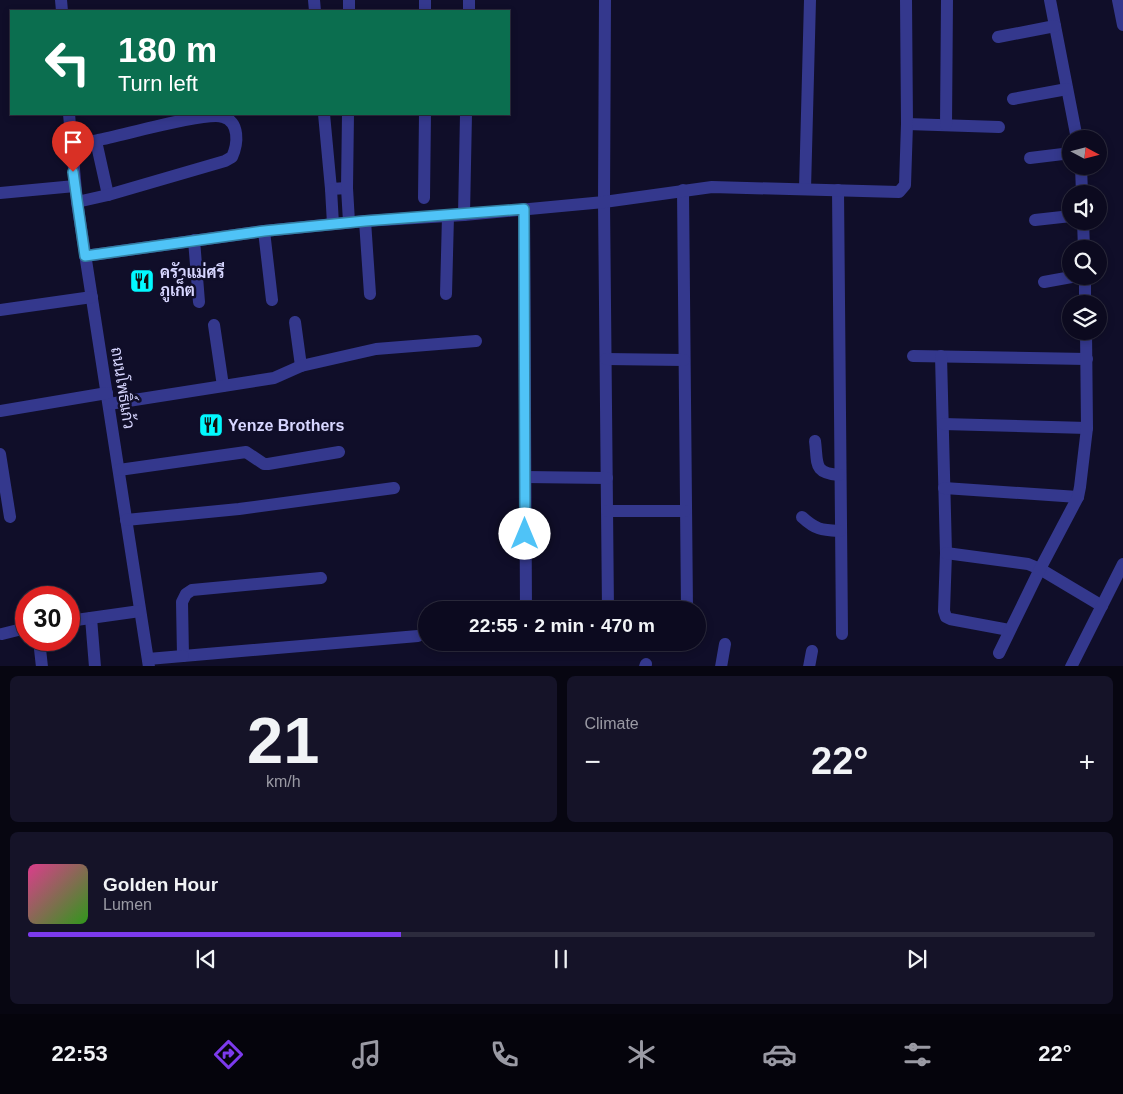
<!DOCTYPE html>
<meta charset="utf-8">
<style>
body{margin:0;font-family:Arial,Sarabun,sans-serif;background:#151328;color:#f1f3f6;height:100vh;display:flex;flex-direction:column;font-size:19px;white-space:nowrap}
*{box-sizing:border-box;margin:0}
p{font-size:16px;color:#9a9aa4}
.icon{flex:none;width:28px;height:28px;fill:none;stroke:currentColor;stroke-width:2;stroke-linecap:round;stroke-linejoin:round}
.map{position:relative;height:666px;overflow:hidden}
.panel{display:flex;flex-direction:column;gap:10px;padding:10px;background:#070611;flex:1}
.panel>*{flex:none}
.guide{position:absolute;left:10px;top:10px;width:500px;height:105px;border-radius:0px;box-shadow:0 2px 8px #0003,0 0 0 1px #2c2b3d;background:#0b6e4f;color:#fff;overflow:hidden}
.needle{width:32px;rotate:97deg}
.buttons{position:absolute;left:1062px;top:130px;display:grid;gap:10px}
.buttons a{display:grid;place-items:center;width:45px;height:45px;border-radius:50%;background:#0c0a1f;box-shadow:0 2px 8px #0003,0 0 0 1px #2c2b3d;font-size:25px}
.speed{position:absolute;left:15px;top:586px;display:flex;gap:10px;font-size:25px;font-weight:700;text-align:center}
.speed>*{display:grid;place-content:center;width:65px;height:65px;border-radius:50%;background:#0c0a1f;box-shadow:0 2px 8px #0003,0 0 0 1px #2c2b3d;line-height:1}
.speed .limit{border:8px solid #d22;background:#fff;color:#111}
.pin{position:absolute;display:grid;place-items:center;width:42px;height:42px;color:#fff;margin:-51px -21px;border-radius:50% 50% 50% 0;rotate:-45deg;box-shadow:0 0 5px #0007}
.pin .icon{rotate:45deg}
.me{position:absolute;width:55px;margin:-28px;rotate:0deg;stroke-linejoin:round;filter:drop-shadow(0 0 4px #0008)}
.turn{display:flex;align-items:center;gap:18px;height:105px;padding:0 25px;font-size:22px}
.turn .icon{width:65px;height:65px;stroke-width:2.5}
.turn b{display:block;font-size:35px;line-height:42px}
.big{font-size:38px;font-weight:700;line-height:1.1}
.panel .widget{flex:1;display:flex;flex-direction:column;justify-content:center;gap:8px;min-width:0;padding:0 18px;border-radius:8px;background:#151328}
.panel .dial{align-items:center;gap:0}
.dial b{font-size:65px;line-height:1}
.song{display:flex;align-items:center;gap:15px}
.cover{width:60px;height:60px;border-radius:8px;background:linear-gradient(135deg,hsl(330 70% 55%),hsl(110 70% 35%))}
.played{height:5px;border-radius:2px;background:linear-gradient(90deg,#7c3aed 35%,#2c2b3d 35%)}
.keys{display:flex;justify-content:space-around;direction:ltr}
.heat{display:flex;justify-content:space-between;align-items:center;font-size:28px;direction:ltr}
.panel .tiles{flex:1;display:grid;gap:10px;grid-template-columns:1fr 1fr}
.widget:last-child{grid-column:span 2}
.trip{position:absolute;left:418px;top:601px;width:288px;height:50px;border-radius:25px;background:#0c0a1f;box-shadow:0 2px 8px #0003,0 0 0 1px #2c2b3d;font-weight:700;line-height:50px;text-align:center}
.dock{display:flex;height:80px;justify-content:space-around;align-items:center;background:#05040c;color:#9a9aa4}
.dock .icon{width:35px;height:35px}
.dock .selected{color:#7c3aed}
.dock b{font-size:22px;color:#f1f3f6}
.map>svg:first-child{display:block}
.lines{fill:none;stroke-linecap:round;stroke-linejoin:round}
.minor{stroke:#34388d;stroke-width:12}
.route-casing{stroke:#337fa1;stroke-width:12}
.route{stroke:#4fc3f7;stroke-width:9}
.labels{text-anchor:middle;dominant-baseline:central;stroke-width:5;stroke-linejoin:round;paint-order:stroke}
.poi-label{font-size:16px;font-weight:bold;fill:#d7d6ff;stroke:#100e29;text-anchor:start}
.street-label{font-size:16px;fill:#d7d6ff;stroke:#100e29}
</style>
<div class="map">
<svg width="1123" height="667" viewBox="0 0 1123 667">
<rect width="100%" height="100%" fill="#100e29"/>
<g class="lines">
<g class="minor">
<polyline points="61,0 62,11"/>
<polyline points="314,0 315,11"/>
<polyline points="605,0 604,202 608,610"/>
<polyline points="1050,0 1077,139"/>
<polyline points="1118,0 1123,25"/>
<polyline points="349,11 349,0"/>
<polyline points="425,11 425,0"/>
<polyline points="469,11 469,0"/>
<polyline points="998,37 1055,26"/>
<polyline points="1013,99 1067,89"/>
<polyline points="69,114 77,202 149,667"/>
<polyline points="324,114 331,189 347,188"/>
<polyline points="348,114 347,188 349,222"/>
<polyline points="907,124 999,127"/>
<polyline points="946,125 947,0"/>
<polyline points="96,141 108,195"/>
<path d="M71,144C80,143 89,142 98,140C121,136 206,111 223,117C240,122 238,144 232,157L225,161L108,195L77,202"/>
<polyline points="1030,158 1071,153"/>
<polyline points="1081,166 1082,194"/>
<polyline points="331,189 333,224"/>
<polyline points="805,189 810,0"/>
<polyline points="683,190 687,610"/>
<polyline points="838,190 842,634"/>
<polyline points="0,193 75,186"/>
<polyline points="424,198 425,114"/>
<polyline points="524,209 526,610"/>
<polyline points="464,215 466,114"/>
<polyline points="1035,220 1071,216"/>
<polyline points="365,221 370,294"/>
<polyline points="1083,221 1084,249"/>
<polyline points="264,231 272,300"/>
<polyline points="194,240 199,302"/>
<polyline points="85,256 264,231 365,221 464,215 604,202 712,187 899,192 905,185 907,124 906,0"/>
<polyline points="1085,276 1085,304"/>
<polyline points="1044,282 1077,276"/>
<polyline points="446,294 448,216"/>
<polyline points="0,310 92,297"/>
<polyline points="295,322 301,366"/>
<polyline points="214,325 223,386"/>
<polyline points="913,356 1087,359"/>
<polyline points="941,356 946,553 944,611 946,617 950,619 1009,630"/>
<polyline points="606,359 684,360"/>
<polyline points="109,404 274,378 301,366 376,349 476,341"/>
<polyline points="0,411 107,393"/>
<polyline points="943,424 1087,428"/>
<path d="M815,441C818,464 813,473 839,475"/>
<polyline points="0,454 10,517"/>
<polyline points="119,470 246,452 264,464 268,464 339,452"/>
<polyline points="525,477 607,478"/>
<polyline points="944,488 1078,497"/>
<polyline points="607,511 685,511"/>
<path d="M802,517C816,530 822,530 840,531"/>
<polyline points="126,520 239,509 394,488"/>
<polyline points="946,553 1028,564 1040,569 1102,606"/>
<polyline points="321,578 192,590 186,594 182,602 183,656 418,636"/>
<polyline points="91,618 95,667"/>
<polyline points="69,621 140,611"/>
<polyline points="2,634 26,628"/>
<polyline points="39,640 42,667"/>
<polyline points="999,653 1040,569 1078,497 1080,487 1087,428 1086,331"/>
<polyline points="148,659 183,656"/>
<polyline points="645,667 646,664"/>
<polyline points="721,667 725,644"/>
<polyline points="809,667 812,651"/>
<polyline points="1071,667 1123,564"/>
</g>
</g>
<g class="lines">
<defs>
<polyline id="route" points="73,172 85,256 264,231 365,221 524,209 525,534"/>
</defs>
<use href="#route" class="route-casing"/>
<use href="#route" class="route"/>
</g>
<defs>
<symbol id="restaurant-square" viewBox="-11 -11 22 22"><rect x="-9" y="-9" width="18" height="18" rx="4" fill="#02f9ff" stroke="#100e29"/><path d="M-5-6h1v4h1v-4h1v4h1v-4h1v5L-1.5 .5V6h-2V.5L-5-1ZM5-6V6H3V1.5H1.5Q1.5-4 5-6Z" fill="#111"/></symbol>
</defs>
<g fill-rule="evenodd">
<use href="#restaurant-square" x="128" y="267" width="28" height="28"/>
<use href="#restaurant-square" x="197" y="411" width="28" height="28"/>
</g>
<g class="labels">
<g class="poi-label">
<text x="160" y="272">ครัวแม่ศรี<tspan x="160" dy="18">ภูเก็ต</tspan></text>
<text x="228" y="425">Yenze Brothers</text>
</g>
<g class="street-label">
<text transform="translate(123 388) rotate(81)">ถนนโพธิ์แก้ว</text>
</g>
</g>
</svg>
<div class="buttons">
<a><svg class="needle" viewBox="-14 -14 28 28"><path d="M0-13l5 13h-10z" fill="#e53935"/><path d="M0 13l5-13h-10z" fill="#9a9aa4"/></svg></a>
<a><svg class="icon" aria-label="sound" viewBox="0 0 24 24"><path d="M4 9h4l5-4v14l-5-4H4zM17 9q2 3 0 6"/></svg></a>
<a><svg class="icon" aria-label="search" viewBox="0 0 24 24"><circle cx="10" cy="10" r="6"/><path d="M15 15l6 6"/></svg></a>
<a><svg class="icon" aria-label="layers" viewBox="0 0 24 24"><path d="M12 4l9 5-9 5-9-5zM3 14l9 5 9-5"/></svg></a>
</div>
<div class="speed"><div class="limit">30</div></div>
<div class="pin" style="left:73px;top:172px;background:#d93025"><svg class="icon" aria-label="arrive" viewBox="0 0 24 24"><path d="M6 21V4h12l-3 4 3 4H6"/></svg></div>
<svg class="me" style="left:525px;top:534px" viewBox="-20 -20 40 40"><circle r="19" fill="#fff"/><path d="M0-13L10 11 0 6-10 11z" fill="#4fc3f7"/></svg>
<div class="trip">22:55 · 2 min · 470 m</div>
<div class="guide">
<div class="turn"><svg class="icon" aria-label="left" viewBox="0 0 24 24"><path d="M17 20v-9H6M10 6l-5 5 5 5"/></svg><div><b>180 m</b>Turn left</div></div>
</div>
</div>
<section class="panel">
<div class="tiles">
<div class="widget dial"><b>21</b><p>km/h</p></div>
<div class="widget"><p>Climate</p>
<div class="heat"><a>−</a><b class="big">22°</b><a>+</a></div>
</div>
<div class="widget">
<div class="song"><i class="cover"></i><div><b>Golden Hour</b><p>Lumen</p></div></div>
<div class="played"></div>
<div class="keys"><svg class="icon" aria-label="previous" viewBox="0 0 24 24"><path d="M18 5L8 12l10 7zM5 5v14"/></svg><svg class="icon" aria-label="pause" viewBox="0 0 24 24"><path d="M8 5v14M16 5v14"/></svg><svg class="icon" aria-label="next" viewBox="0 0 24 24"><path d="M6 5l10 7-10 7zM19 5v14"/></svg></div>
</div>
</div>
</section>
<nav class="dock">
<b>22:53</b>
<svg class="icon selected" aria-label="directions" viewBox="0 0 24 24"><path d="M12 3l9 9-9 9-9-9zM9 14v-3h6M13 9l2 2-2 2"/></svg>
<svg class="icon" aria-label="music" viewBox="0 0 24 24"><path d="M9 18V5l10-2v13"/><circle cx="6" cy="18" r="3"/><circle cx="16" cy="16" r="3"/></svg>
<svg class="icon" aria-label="phone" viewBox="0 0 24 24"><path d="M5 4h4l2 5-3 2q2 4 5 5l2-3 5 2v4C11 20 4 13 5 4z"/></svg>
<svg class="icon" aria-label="climate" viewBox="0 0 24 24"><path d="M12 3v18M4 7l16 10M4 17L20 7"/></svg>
<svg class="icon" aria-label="car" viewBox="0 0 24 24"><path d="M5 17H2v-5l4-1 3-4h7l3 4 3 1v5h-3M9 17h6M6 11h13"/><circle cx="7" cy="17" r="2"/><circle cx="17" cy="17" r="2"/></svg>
<svg class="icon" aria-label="filters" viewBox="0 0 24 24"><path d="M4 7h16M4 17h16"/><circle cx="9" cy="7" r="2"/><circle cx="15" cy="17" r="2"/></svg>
<b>22°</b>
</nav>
